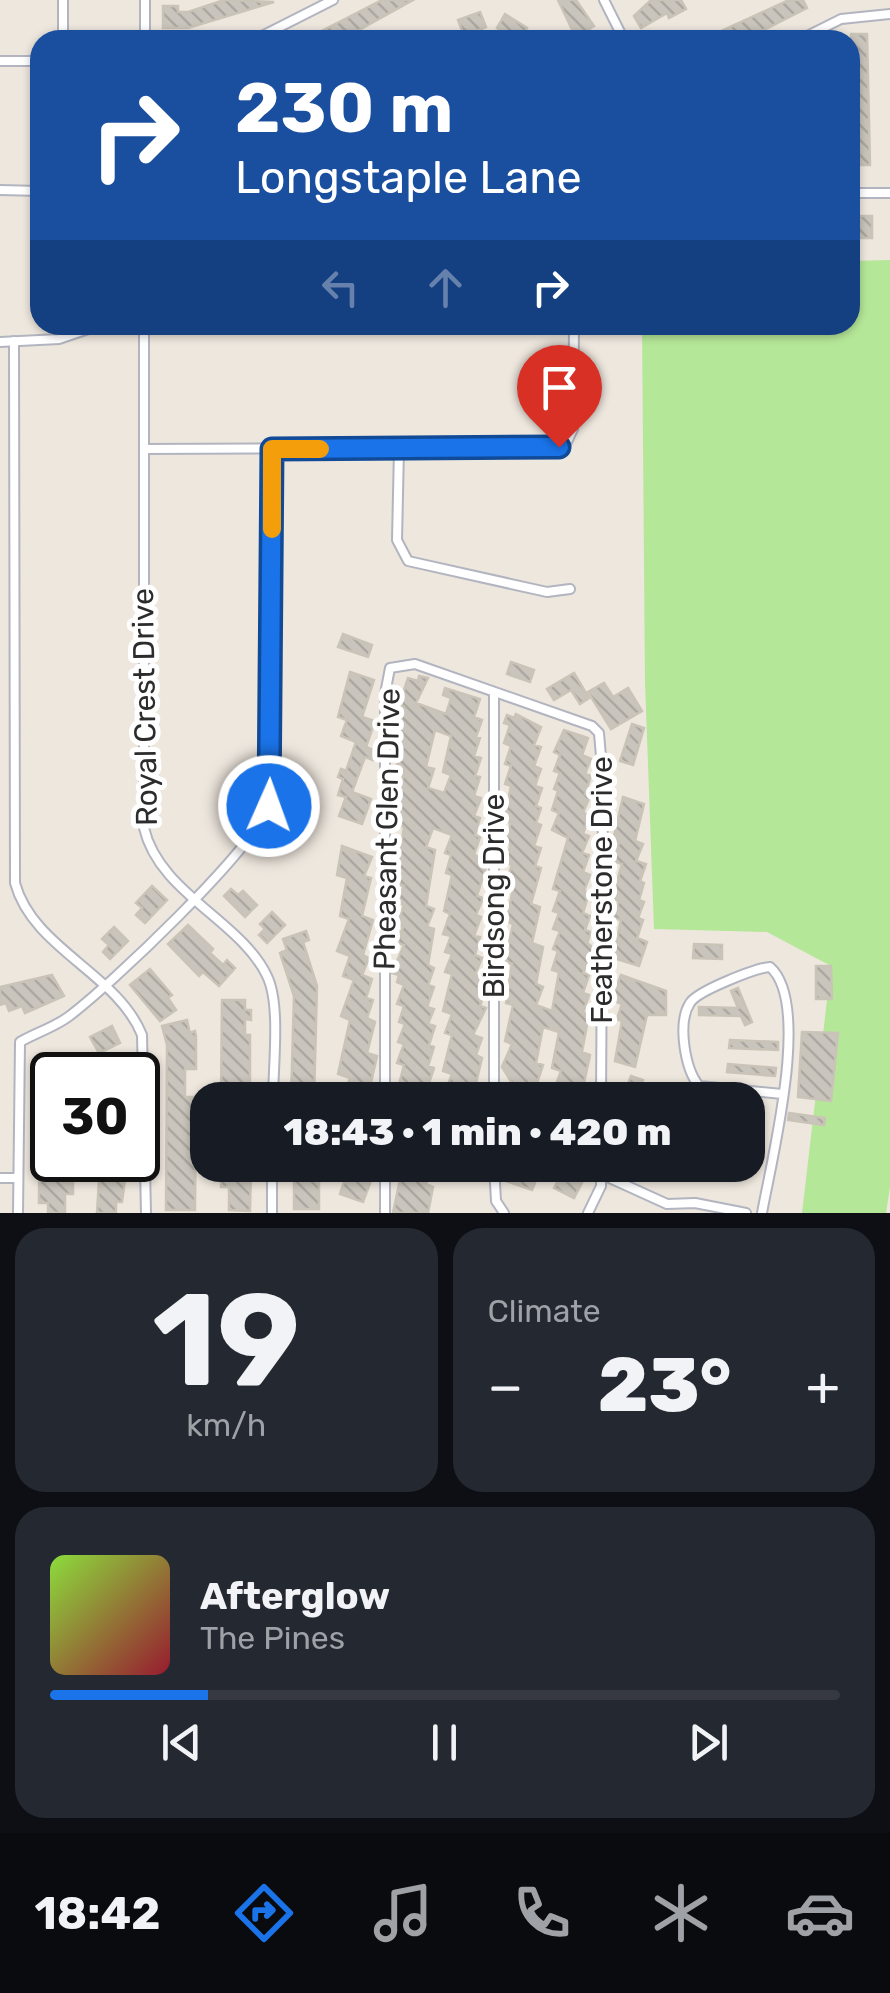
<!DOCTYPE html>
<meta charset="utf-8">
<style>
body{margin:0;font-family:Rubik,sans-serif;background:#242831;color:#f1f3f6;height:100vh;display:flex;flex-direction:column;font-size:38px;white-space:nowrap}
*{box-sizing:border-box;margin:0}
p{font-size:32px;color:#9ea1a6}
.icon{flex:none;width:55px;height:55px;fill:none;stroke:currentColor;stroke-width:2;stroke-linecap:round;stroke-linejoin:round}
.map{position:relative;height:1213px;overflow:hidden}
.side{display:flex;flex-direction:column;gap:15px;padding:15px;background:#0d0f14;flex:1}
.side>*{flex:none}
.guide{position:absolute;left:30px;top:30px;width:830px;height:305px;border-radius:30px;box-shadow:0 2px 8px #0004;background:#1a4fa0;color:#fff;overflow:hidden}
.speed{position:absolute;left:30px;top:1052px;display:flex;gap:20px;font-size:50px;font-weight:700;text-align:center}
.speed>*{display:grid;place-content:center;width:130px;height:130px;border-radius:50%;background:#171b24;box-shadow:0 2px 8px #0004;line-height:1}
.speed .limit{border:5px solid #111;border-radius:15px;background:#fff;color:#111}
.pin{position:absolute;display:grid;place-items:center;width:85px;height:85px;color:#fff;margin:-102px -42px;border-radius:50% 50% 50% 0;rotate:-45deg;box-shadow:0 0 10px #0007}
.pin .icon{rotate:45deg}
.me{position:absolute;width:110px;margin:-55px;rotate:2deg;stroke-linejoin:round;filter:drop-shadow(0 0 8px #0008)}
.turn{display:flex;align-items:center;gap:35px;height:210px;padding:0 40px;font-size:45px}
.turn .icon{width:130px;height:130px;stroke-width:2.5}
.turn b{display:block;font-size:70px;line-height:85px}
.lanes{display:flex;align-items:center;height:95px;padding:0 40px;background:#0003;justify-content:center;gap:50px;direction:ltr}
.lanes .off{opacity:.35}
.big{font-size:75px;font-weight:800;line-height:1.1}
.side .widget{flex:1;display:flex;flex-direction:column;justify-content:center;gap:15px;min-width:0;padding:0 35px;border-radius:30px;background:#242831}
.side .dial{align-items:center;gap:0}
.dial b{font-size:130px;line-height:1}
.song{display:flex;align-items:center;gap:30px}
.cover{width:120px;height:120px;border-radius:15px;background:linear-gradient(135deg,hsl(90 70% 55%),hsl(350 70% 35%))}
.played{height:10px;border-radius:5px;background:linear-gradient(90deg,#1a73e8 20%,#363941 20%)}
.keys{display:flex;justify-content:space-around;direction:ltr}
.heat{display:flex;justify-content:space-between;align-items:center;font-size:55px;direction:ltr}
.side .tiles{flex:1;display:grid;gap:15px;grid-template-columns:1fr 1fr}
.widget:last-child{grid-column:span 2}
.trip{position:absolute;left:190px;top:1082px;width:575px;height:100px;border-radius:30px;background:#171b24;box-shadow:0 2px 8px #0004;font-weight:800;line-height:100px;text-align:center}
.dock{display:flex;height:160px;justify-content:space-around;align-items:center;background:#090b0e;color:#9ea1a6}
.dock .icon{width:70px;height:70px}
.dock .selected{color:#1a73e8}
.dock b{font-size:45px;color:#f1f3f6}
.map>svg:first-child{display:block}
.grass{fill:#b5e798}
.building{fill:url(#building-back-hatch);stroke:#cac3b7;stroke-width:2.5;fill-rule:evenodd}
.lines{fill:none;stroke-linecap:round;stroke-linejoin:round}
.minor-casing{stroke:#b2b5c0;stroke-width:12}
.minor{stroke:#fff;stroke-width:8}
.route-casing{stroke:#114b97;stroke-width:25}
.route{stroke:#1a73e8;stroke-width:18}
.slow{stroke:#f59e0b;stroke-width:18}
.labels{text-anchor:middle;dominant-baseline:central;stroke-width:10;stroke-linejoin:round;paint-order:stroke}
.street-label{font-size:30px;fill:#2c2c2c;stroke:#fff}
</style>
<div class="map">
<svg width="890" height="1213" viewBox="0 0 890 1213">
<defs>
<pattern id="building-back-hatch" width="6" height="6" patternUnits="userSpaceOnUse" patternTransform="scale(2.5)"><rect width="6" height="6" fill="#c9c5bc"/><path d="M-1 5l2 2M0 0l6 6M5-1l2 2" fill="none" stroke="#ada9a2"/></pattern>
</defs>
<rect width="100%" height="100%" fill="#eee7de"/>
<polygon class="grass" points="890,260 890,1187 886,1213 802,1213 831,966 767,932 654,929 645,682 642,325 850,325 850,261"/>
<g class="building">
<polygon points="224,0 274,2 188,28 163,28 163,6 178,6 178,12 188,12"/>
<polygon points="382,0 413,0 341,40 304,40"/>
<polygon points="558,0 576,0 594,26 589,29 592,35 577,40"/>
<polygon points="651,0 681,0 686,9 669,18 667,13 641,28 634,16"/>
<polygon points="789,0 803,0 807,8 744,40 702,40"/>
<polygon points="480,12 486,27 464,36 458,20"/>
<polygon points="505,14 527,28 520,40 497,28"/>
<polygon points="851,34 867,34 870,165 854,165"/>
<rect x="850" y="216" width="22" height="22"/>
<polygon points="343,634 372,645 368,657 338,647"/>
<polygon points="511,662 534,670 530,682 507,674"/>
<polygon points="350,672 374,680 362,717 375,721 366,747 376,751 373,760 365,757 352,792 371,799 362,824 339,816 346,797 338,795 343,779 338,777 341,769 346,771 356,742 341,736 347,720 338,717"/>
<polygon points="574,673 589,698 580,704 571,690 554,700 547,689"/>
<path d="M419,676L428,678L416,703L446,714L451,698L443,695L445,688L480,699L474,717L482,720L476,737L480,738L474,756L481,758L475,776L480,777L474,796L481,798L474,816L480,818L475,835L480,837L474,855L482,858L480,865L486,867L477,896L483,898L476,915L481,917L474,936L480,937L475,955L482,958L475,975L482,977L476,995L483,997L480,1006L486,1008L473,1035L482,1038L476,1055L482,1058L472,1100L445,1092L452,1074L443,1071L452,1035L445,1033L452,1014L443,1011L452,974L445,972L452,954L445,952L451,936L443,934L450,914L444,911L452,875L446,873L451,855L445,853L452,835L433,828L426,847L435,850L426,906L434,909L427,927L434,929L428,965L434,968L428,985L434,987L427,1007L434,1009L428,1024L435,1026L429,1045L434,1047L428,1066L434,1068L428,1086L434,1088L429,1100H395L404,1065L397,1063L404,1044L398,1042L405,1024L399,1022L404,1006L397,1004L404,985L397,982L399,975L392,973L404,945L397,943L403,927L397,925L404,905L397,902L404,886L395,884L404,827L396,824L404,768L397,765L403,747L396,744L404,707L399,705L408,678L418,681ZM435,730L451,736L443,772L451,775L444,793L428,788L434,769L426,767Z"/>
<polygon points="604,683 613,697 628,688 642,711 611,729 588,692"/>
<polygon points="516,714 541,727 534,745 541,747 534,766 541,769 535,786 542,788 536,806 541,808 536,823 541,825 534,846 541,848 535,866 541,868 531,904 540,907 532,943 543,947 536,984 543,987 536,1005 552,1011 559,972 552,970 558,951 553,949 560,931 553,929 559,913 553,911 560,891 553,889 568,838 552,830 559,813 552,810 558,791 554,789 560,773 554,771 560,755 554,752 564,730 588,738 582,755 591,759 585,774 591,776 585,794 590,796 583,813 589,815 583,834 589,836 582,853 589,855 583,872 590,875 584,891 589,893 583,913 590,916 585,930 591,932 587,943 594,948 583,973 589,975 583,993 589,995 583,1013 589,1014 582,1052 590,1055 582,1092 594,1100 554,1090 561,1071 552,1068 559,1032 543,1027 536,1063 543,1065 537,1083 544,1085 539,1100 505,1100 512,1083 502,1067 512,1044 505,1041 513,1005 506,1003 512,964 505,962 513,924 506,921 514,885 506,882 512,865 505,862 511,845 504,843 511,823 504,820 511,786 505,784 511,766 505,764 511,746 504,743 510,725 504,723 507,715 514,718"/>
<polygon points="632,724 644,728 633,765 620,761"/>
<polygon points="623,797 644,804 635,841 643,844 636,861 646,864 640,881 644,883 639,900 644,902 638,918 643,920 637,938 647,942 639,966 613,958 621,920 613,918 619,901 612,899 622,864 613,861 619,843 613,840"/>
<polygon points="342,846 372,857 364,876 371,878 362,916 373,920 363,955 369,958 362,975 372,979 366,998 373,1000 367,1018 375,1022 367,1053 377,1056 367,1100 344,1096 350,1078 338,1074 350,1020 341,1016 354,980 343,976 350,956 337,951 349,919 340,916 347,878 337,875"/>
<polygon points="152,886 167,900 145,923 136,915 142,908 136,903"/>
<polygon points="231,889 238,895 243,891 257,905 245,917 224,896"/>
<polygon points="272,912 285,925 267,943 259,935 265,929 260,924"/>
<polygon points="188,925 213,949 210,953 223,965 227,960 235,968 219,986 203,972 199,976 168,944"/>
<polygon points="114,927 128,941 110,959 103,952 109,945 102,939"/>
<polygon points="306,931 309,940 303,942 317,986 314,1100 291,1100 294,996 280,953 287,950 283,939"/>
<polygon points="694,944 722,945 722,959 693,958"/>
<polygon points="816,966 831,966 832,999 816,999"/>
<polygon points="150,969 172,995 168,998 176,1010 160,1021 130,985"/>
<polygon points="52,975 64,996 25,1013 22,1006 9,1011 6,1003 0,1005 0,987"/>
<polygon points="621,975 666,991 666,1015 647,1015 635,1067 615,1061 622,1021 617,1019 622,1004 611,1000"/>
<polygon points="738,988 752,1022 745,1025 741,1016 699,1015 699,1007 738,1008 731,991"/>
<polygon points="222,1000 245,1000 245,1010 251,1010 251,1020 245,1019 245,1035 250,1035 250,1100 221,1100"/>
<polygon points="187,1020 190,1033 195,1031 196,1036 196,1069 185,1069 185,1097 196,1097 195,1210 166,1210 167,1045 162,1026"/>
<polygon points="112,1026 120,1043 99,1053 90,1037"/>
<polygon points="802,1032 838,1033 831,1101 798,1097"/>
<polygon points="730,1040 778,1042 778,1050 729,1048"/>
<polygon points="40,1056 68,1056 65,1075 52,1075 52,1160 62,1160 62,1168 68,1168 69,1183 73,1183 73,1194 65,1194 65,1213 48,1213 48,1203 39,1203"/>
<polygon points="100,1059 126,1060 126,1070 100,1075"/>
<polygon points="728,1064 776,1068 775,1076 727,1072"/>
<polygon points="631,1076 643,1080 636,1100 622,1100"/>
<polygon points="789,1113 825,1118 824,1125 788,1120"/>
<polygon points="748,1144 758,1145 755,1171 748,1170"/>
<polygon points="100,1163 117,1163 117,1172 126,1172 122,1202 116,1202 116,1213 97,1213"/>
<polygon points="342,1165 370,1165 367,1176 372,1178 363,1202 340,1194 346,1176 339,1174"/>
<polygon points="403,1165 432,1168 426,1184 433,1187 428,1213 393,1213"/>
<polygon points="509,1165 541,1165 536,1179 529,1175 535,1183 532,1190 506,1181"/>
<polygon points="302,1166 319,1166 319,1209 294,1209 294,1174 302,1175"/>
<polygon points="566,1166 587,1173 574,1198 554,1188"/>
<polygon points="221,1167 251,1167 250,1211 229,1210 229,1187 221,1187"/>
</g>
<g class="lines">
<defs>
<g id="minor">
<polyline points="145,0 145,40"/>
<polyline points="604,0 624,40"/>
<polyline points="63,40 63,0"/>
<polyline points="254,40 333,0"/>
<polyline points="799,40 841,19 890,14"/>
<polyline points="0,61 40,61"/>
<polyline points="0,190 40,191"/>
<polyline points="850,193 890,193"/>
<path d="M144,325V828C159,893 241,921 267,976C281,1004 273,1067 273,1100"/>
<path d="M14,341L15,883C33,949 117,973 142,1035L146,1213"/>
<polyline points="0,342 59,339 100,325"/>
<polyline points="144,449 559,447 566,444 573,429 574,325"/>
<polyline points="399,449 397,540 408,561 547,592 570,589"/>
<polyline points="385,1100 385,694 390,668 415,664 592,726 599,733 603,780 601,1100"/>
<polyline points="494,1100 494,693"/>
<polyline points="494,1165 496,1201 504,1213"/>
<polyline points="601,1174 667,1204 695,1203 746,1213"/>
<polyline points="0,1178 18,1178"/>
<path d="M18,1213L20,1042C35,1033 53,1028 68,1017C111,985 252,851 269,806L272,449"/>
<polyline points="272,1213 272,1165"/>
<polyline points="385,1213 385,1165"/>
<polyline points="588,1213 601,1186 601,1165"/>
<path d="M762,1213C771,1162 812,1003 770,967C756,968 697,991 690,1003C677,1023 685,1069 699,1086L782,1094"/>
</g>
</defs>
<use href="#minor" class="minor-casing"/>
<use href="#minor" class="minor"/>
</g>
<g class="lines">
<defs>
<polyline id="route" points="269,806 272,449 559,447"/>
</defs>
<use href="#route" class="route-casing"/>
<use href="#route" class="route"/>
<polyline class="slow" points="272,529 272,449 320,449"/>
</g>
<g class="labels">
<g class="street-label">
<text transform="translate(145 707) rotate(-91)">Royal Crest Drive</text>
<text transform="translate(387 829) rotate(-89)">Pheasant Glen Drive</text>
<text transform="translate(602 890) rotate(-90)">Featherstone Drive</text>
<text transform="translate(494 896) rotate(-90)">Birdsong Drive</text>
</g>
</g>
</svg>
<div class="speed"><div class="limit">30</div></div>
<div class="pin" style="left:559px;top:447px;background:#d93025"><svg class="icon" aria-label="arrive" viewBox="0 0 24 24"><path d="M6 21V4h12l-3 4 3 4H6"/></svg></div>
<svg class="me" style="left:269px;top:806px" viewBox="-20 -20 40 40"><circle r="17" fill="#1a73e8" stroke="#fff" stroke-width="3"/><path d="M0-11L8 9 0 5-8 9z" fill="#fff"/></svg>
<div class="trip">18:43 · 1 min · 420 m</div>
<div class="guide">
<div class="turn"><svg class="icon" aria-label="right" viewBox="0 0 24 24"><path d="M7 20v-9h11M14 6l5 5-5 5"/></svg><div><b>230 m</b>Longstaple Lane</div></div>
<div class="lanes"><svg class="icon off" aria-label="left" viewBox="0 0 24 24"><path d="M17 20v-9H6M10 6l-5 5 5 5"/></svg><svg class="icon off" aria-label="ahead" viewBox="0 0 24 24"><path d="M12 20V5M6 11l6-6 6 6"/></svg><svg class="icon" aria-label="right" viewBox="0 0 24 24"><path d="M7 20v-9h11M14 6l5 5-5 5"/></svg></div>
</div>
</div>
<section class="side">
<div class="tiles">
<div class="widget dial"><b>19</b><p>km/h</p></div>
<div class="widget"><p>Climate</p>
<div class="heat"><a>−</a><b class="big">23°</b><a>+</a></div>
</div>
<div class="widget">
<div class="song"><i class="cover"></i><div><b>Afterglow</b><p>The Pines</p></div></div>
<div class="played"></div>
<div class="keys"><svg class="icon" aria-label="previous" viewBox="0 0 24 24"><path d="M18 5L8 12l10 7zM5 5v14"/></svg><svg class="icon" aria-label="pause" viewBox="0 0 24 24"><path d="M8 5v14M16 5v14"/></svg><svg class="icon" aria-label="next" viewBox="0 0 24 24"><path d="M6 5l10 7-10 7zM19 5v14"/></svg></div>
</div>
</div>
</section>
<nav class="dock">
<b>18:42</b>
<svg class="icon selected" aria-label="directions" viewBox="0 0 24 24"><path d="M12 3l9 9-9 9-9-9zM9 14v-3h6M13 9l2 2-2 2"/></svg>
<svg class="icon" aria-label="music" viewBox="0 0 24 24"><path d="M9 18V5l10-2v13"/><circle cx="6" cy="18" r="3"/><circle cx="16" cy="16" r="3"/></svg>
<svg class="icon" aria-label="phone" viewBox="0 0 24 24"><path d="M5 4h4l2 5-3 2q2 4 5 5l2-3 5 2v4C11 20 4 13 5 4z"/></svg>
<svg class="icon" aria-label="climate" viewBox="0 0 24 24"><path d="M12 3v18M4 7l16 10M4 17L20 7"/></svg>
<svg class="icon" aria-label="car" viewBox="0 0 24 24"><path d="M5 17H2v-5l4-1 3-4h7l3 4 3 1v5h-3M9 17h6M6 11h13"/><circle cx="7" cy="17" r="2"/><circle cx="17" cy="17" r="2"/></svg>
</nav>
